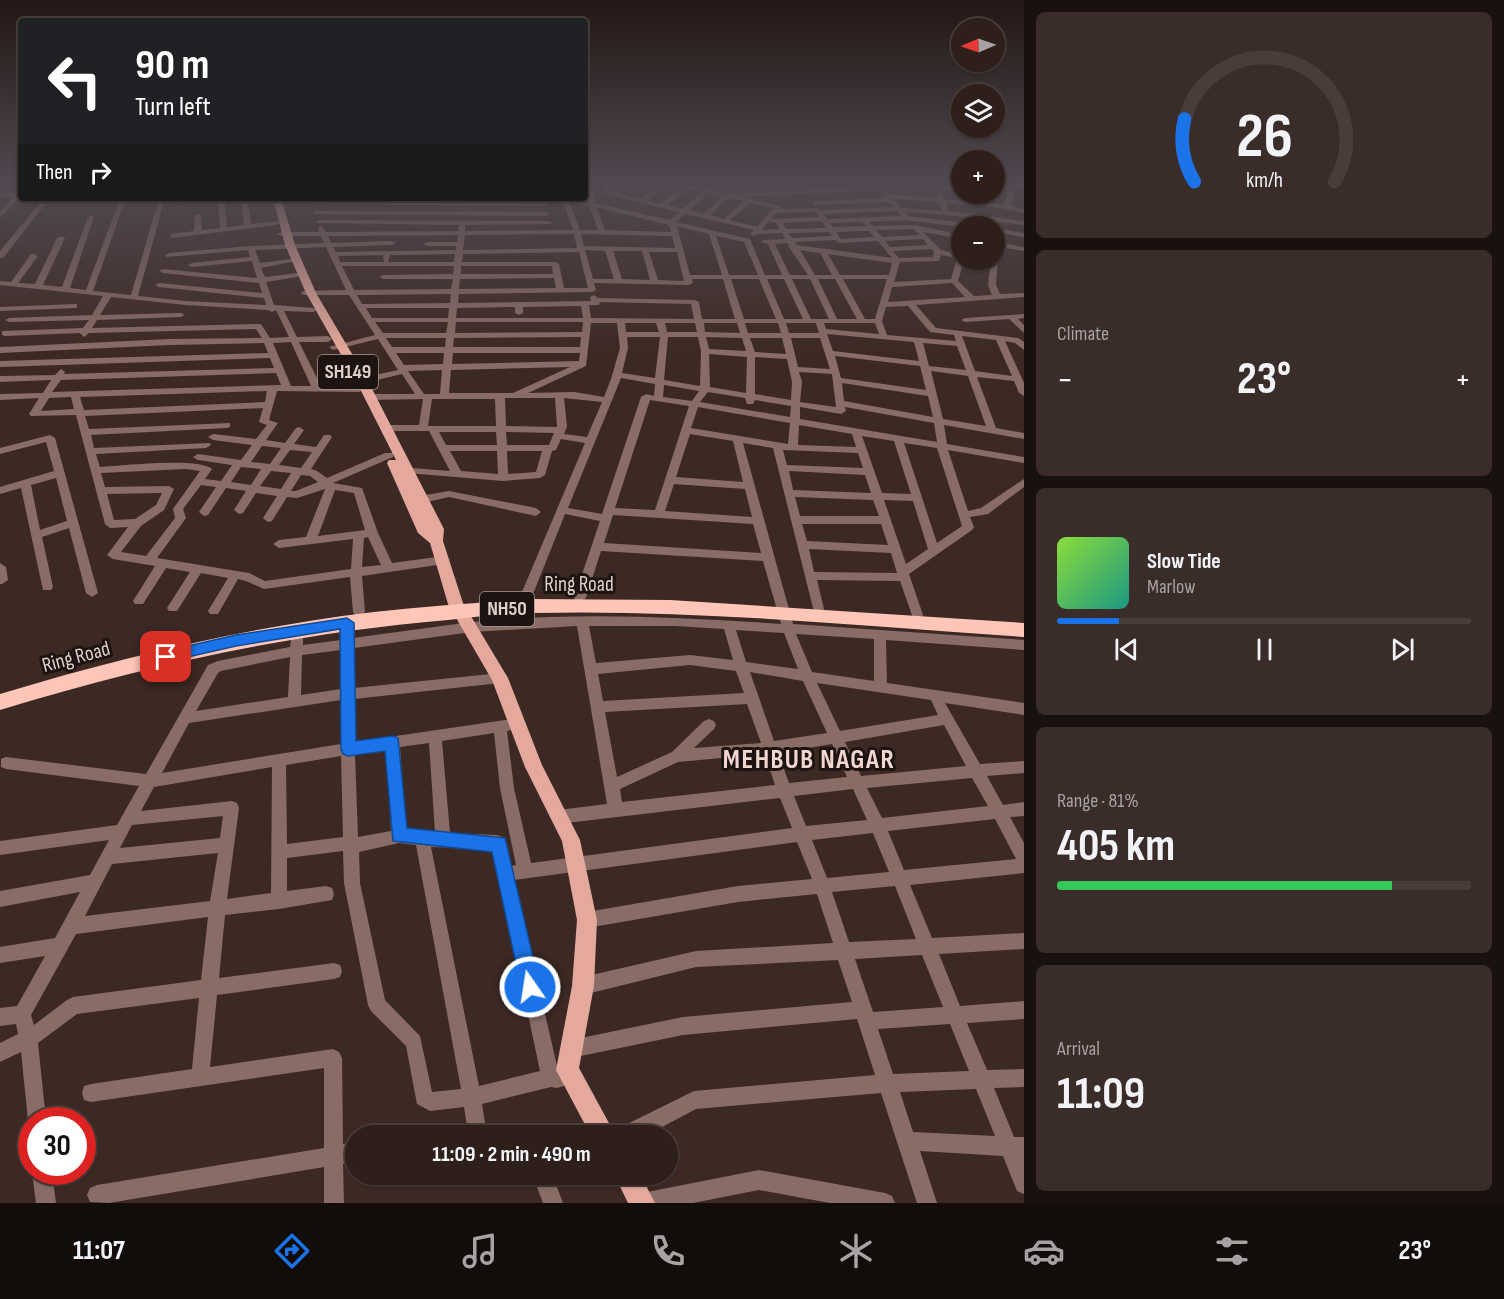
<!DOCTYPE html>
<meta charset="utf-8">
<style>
body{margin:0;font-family:"Sofia Sans Condensed",sans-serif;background:#3a2c28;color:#f1f3f6;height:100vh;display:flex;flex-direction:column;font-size:22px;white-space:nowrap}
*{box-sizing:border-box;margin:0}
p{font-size:20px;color:#a7a2a3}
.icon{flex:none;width:33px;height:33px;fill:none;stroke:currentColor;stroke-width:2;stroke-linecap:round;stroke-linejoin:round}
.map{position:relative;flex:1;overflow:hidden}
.panel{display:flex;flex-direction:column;gap:12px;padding:12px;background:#19110f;width:480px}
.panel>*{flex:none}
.top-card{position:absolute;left:18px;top:18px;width:570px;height:183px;border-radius:6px;box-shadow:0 2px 4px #0004,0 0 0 2px #493d3a;background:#202124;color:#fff;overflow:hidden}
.needle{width:39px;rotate:268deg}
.buttons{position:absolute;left:951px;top:18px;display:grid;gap:12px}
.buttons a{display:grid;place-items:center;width:54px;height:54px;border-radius:50%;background:#2e1f1b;box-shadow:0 2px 4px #0004,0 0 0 2px #493d3a;font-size:30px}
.speed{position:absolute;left:18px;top:1107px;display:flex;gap:12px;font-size:30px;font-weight:700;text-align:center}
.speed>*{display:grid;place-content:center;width:78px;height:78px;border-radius:50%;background:#2e1f1b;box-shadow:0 2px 4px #0004,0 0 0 2px #493d3a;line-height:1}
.speed .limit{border:9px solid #d22;background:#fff;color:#111}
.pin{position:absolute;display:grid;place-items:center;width:51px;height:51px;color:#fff;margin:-26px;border-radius:12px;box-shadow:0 3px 9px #0006}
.me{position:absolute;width:66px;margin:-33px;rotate:347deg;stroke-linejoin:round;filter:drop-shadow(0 0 4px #0008)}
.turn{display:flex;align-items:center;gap:21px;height:126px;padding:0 18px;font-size:27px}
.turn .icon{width:78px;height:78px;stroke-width:2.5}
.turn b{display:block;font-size:42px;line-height:51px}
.then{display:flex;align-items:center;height:57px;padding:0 18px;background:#0003;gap:12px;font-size:22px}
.big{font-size:45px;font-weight:700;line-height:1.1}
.panel .widget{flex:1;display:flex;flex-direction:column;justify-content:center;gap:9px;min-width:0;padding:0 21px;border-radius:9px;background:#3a2c28}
.panel .dial{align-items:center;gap:0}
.dial svg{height:156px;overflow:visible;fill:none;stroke:#493d3a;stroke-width:7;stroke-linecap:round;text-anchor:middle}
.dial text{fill:#f1f3f6;stroke:none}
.song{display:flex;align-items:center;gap:18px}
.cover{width:72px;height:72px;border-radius:9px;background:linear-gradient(135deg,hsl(90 70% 55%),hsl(170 70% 35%))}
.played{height:6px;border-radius:3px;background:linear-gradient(90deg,#1a73e8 15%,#493d3a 15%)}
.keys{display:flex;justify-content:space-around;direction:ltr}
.heat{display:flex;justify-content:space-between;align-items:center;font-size:33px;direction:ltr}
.charge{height:9px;border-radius:4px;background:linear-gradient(90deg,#34c759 81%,#493d3a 0)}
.trip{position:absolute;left:345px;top:1125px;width:333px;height:60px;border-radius:30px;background:#2e1f1b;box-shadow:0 2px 4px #0004,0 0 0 2px #493d3a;font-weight:700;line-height:60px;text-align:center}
.dock{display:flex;height:96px;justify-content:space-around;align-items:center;background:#120c0b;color:#a7a2a3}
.dock .icon{width:42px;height:42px}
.dock .current{color:#1a73e8}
.dock b{font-size:27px;color:#f1f3f6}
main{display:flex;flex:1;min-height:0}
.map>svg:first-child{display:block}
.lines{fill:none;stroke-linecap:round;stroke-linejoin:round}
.minor{fill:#896c66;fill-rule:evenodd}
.major{fill:#e4a99c;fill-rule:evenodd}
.highway{fill:#fec6b9;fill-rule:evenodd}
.route{fill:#1a73e8;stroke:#114b97;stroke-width:1.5}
.labels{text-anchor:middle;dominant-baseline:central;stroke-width:6;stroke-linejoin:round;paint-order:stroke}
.shield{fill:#1d1412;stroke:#a49895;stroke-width:1.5}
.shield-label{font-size:20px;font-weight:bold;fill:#ded0cd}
.street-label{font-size:21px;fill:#ded0cd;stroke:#1d1412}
.district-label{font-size:27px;font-weight:bold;letter-spacing:1.5px;fill:#f2d6d0;stroke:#1d1412}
</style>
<main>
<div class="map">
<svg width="1024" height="1203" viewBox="0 0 1024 1203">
<rect width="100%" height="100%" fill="#3d2924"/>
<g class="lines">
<g class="minor">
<path d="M585,184H593L595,203L670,220L679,212L606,194L604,184H610L611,192H614L626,184H633L620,194L641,199L660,184H667L648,201L661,204L681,188L671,184H683L702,188L705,186L793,184L790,186L710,190L728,194L877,186L875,184H881L890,194L937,198L934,190L885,186L882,184L932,186V184H938L939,186L962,188V192L941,190L944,199L1004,205L1008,187L994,184H1024V188L1015,187L1011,206L1024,209V213L993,207L946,203L949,211L1024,221V225L946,215L905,212L908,216L974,224L977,226L962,227L906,220L869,222L873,226L915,225L962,235V239L923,232L941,250L958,254L962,250V260H964L958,281L974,296L992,295L988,285L991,260H994V242L1024,247V251L999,247L996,285L1000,294L1024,293V297L916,305L936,328L1018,338L1024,342V350L1015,343L1005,341L1024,383V396L1019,393L1014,381L977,377L996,428L1024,433V439L944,425L947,444L1024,457V463L948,450L968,511L981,508L1024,479V487L988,514L970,517L974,527L972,530L909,574L923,615L921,618H913L900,581L817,580L824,609L822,612H814L773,448L743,443L793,624L1024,640V650L886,640L887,683L1024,703V715L945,703L980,764L1024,761V773L987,776L1003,805L1024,802V816L1010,817L1024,843V873L910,885L932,938L1024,933V949L939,954L960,1006L1024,1001V1019L967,1023L987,1070L1024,1069V1087L994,1088L1014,1137H1024V1194L1017,1191L1003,1156L920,1151L937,1203H917L881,1093L696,1109L645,1136H615L617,1129L694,1091L875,1075L857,1019L683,1035L571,1058L565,1055L562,1049L565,1043L571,1040L683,1017L852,1002L838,960L696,967L583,995L577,992L574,986L577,980L583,977L696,951L833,943L817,894L738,902L587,928L581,926L579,920L581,914L587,912L738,886L812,879L797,842L514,880L558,1070L564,1072L566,1079L564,1086L557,1088L551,1087L482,1104L487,1136H458L460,1129L467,1126L464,1107L430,1111L417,1104L406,1046L371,1011L368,1005L344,883L343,851L287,858V891L326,886L332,888L334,894L332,900L279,909L225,915L219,978L334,963L340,965L342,971L340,977L334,979L217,995L210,1067L333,1049L339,1052L342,1058L343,1144L356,1142V1162L343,1164L344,1203H324V1167L109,1203L90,1202L87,1195L90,1188L97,1185L324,1148V1068L91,1102L84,1100L82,1093L84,1086L91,1084L192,1069L199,998L77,1014L38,1043L46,1120H32L30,1127L28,1120L21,1052L0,1062V1043L18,1034L16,1024L0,1026V1008L17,1006L45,956L0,963V947L55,938L80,892L0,907V891L90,875L109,840L0,855V841L117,825L139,786L6,769L1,767V759L6,757L146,774L208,665L218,661L290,647L293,628H301L303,631V645L341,640V623L343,620H351L353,638C392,633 432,627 471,622C574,612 678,617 781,624L763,561L601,551L586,598L580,602L576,601L574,598L600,521L565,514L531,599L525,603L521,602L519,599L585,443L561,439L556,450L552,451L545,475L540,478L503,481L395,472L394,470L399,467L450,471L429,431H386L381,428L386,425H419L423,399L370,400L365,397L370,394H415L402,374L355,385L350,382L352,380L398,370L378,339L333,350L329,347L375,335L349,295H304L300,293L304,291L346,290L326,247L255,250L260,263L292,259L296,261L261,268L265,277L297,273L301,275L297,277L266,282L274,305L313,308L317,310L313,312L284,311L297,337L328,336L332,339L328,342H299L321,386H359L364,389L359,392L277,391L269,420L278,423L266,440L285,443L296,428L299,427L304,430L294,444L316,447L324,435H330L332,437L311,469L317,471L327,478L385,453H393V457L333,483L362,488L378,533L392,563L444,556L450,560L444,564L362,576L365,612L363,615H355L353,612L350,577L264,589L246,581L238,579L218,614H210L208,611L228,578L201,573L177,611H169L167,608L190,572L166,568L143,604H135L133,601L155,566L113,559L107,555L128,527L110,528L105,524L76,415L31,416L29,414L39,398L0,400V394L43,393L51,380L0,382V376L55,375L61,369L65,372L64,374L274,368L270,358L0,367V361L268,353L264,343L170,345L0,353V347L170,339L262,338L256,329L89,333L84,337L80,333L5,336L2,335V331L83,328L89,320L9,322L5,320L9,318L92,315L103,296L0,285V281L11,282L31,254H34L38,256L18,283L35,284L57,238L61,236L65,238L43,285L62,287L88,217L91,215L94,217L70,288L86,290L120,198H126L93,291L131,295L159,198H165L138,296L186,301L266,305L264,298L159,287L155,285L159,283L262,293L259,283L163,273L159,271L163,269L257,278L252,261L192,267L188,265L192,263L250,257L248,250L166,257L165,255L169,253L251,246L324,243L321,236H281L277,234L281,232H319L318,228L321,226L326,232L458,231L459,225L317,223L316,222L319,220L549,221L552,223L551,224L465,225V231L573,230L563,202L539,198H565L588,202L587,186ZM688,189L702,192L683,209L667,205ZM880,190L886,198L815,201L812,203L815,205L889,202L894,207L821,210L818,208L780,209V206L742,197ZM708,193L722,197L703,214L689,210ZM728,198L744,201L724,219L710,215ZM894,199L939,202L942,211L901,208ZM570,203L589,206L598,230H580ZM750,203L773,208L757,227L730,220ZM596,207L669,225L671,232L605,230ZM897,211L901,216L827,219L824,214ZM816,212L819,217L771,219L776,213ZM685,214L754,230L750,234L754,236L758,234L782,233L785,239L764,240L760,242L768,244L782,275H765L750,239L676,222ZM769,221L776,223L780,229L762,230ZM822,221L826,228L786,229L783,223ZM862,222L866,226L833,227L830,223ZM677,226L709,234L722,275H690ZM914,229L919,235L882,237L876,230ZM869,231L874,237L841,239L836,232ZM829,232L832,236L792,238L789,233ZM574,234L577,248L463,250L465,235ZM581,234L672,236L675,248L584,246ZM458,235L457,242H427L423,244L427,246H456V250L336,252L333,247L392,245L396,243L392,241L331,243L328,236ZM716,236L744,242L758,275H729ZM923,239L928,245L890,247L885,241ZM835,240L839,243L878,241L892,258L797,245L795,242ZM788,243L789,247L808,275H790L775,244ZM932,249L934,252L933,257L899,258L893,251ZM585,250L605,251L614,279H593ZM800,250L820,253L832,275H815ZM613,251H642L650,280L622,279ZM579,252L588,288H564L559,264L555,262H462L463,254ZM649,252H677L684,281L658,280ZM455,254L454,262H388L390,255ZM828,254L892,263L889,275H840ZM383,255L384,262H340L338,256ZM941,255L957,258L951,279L894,282L900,262L936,261H939ZM342,266H454L453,274L383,275L379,277L383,279H453L451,289L354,290ZM461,266H552L553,274H461ZM554,278L556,288L459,289L460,279ZM692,279H723L735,319H702L699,302L695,300L598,298L594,295L590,297L591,301L458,303L459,294L592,292L596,290L594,283L689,285L693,283ZM731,279H759L776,319H744ZM767,279H784L803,319H784ZM792,279H810L829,319H811ZM818,279H835L857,319H837ZM843,279H887L875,319H865ZM952,283L965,297L888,302L892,287ZM451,294L450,303L362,304L357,295ZM111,297L186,305L268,310L272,312L276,310L289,337L270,338L261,324H258L92,328L97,320L181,317L185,315L181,313L100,315ZM600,302L691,304L694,319L591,318L589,305H599ZM581,306L583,318H456L457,308L515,307V313L519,315L523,313V307ZM908,306L930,332L954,335L956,341L887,335L882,321L886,307ZM366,308H449L448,318H372ZM375,322H448L446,333H383ZM456,322H583L582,332L455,333ZM591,323H617L620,348L611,379L604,397L574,392L528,393L586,366ZM625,323H656L659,332H626ZM665,323H695L697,332H667ZM704,323H737L740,333L705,332ZM745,323H778L781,333H748ZM786,323H816L819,333H789ZM824,323H875L879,334L826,329ZM827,334L914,342L919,361L833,351ZM962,336L996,340L1012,376L975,371ZM581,337L580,347H453L454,338ZM627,337H660L655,378L622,373L628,348ZM668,337H698L701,351L700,386L664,380ZM706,337L742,338L746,351L709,349ZM386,338H446L445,347H392ZM750,338H782L786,354L755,352ZM791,338H820L830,369L798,367ZM291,342L311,386H291L273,343ZM923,343L957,346L966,370L929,366ZM396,353H444L443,364L404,365ZM453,353H580L579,361L452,364ZM709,354L747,357L746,393L710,387ZM835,356L920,366L926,390L841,378ZM755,357L787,359L792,382L791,400L755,394ZM570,367L513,393H449L451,370ZM442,370L440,394H424L408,371ZM931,371L968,376L986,426L943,419ZM799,372L832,374L836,407L800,402L802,382ZM276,373L281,385L52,392L61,380ZM621,378L655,384L654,396L646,394L641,397L602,514L568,508ZM842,383L928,396L933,417L844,401ZM664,385L699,391L692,401L663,397ZM267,391L265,402L84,410L80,397ZM708,392L745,398L747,404H753L755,400L791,406L790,417L700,402ZM71,397L74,409L41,411L49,398ZM505,398H555L557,427L506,426ZM564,398L602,402L587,437L564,434L567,427ZM432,399H495L496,426H428ZM650,400L689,406L655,510L615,508ZM698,407L790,423L788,444L691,428ZM800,407L841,414L846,411L845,407L934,423L937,442L800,419ZM263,408L259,422L267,425L256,439L213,434L208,437L213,440L252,445L241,460L198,454L193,457L198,460L232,465L221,481L205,479L212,469C198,457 121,466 100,467L96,454L206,448L211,445L210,443L94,448L91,435L227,428L230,427V423L89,429L85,416ZM799,425L852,434L856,447L798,445ZM439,432H496L497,445H446ZM506,432L554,433L549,445H507ZM690,434L733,441L743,482L676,477ZM862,436L894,441L911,494L882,493ZM904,443L937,448L962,526L937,543ZM262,446L281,448L270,464L251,462ZM290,450L312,452L301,468L279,465ZM783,450L858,453L863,468L787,465ZM450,451H497L498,474L461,471ZM507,451H542L536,472L508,474ZM241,467L261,469L251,485L231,482ZM186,469L200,471L173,509L175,518L146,556L121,552L141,526L164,510L174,489L169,486L105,487L101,473ZM271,471L291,473L281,489L260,486ZM789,471L865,475L871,493L793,490ZM301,475L310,476L318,482L296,491H291ZM674,484L745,489L752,517L665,511ZM201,485L216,487L199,512L204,516L208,515L226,488L246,491L234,510L239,514L243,513L256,493L277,496L263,518L268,522L272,521L287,497L297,498L325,489L306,537L279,540L273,544L279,548L353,539L351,569L265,581L249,573L157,558L186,518L183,509ZM335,490L354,493L365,530L318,536ZM162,493L156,505L135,519L114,520L107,494ZM795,497L873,500L879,516H800ZM884,500L913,501L928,549L906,564ZM613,515L753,524L761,553L604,543ZM802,524H881L888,545L807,541ZM368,537L381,565L362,567L364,538ZM809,549L891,553L897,573L814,572ZM577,626L607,804L558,810L553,812L551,817L553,822L558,824L780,798L792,828L531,863L514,788L507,731L523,728L525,724L523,720L518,718L355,742L354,699L500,683L505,682L507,678L505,674L500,673L354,688V648L472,632ZM589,626H675L724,629L733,660L690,655L596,663ZM736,630L784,633L798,669L746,662ZM796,634L874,639V681L812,672ZM341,650V689L301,695L302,655ZM290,657L288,697L196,711L218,673L221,671ZM690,665L736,671L744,693L603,701L598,674ZM750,672L803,681L827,733L774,741ZM817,683L931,700L938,715L840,731ZM341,700V744L162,773L189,723ZM747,704L761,743L694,748L714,729L716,725L714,721L709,719L704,721L672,752L617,777L605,712ZM944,725L966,766L861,776L845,742ZM494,733L500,788L516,865L511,866L508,847L502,837L497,835L450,833L442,741ZM429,743L435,832L406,830L400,747ZM832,744L847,777L789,783L778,753ZM386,749L391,831L358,837L355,754ZM765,754L775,785L622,802L620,789L678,762ZM341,756L343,837L287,844L286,765ZM272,767L271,893L227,899L239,808L237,803L232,801L141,811L154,787ZM972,778L988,806L882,818L867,788ZM853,789L867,820L806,826L794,796ZM223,816L220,838L120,848L132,825ZM995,819L1016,859L904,870L888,831ZM873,833L889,872L827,878L812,840ZM399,843L416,845L461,1089L432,1092L420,1036L385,1000L360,883L359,852ZM431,847L493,849L540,1071L479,1086ZM218,853L210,901L85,916L112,864ZM895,886L916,939L849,942L832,892ZM208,917L201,980L73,997L67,1000L34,1025L31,1015L76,934ZM922,955L943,1007L873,1012L855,959ZM950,1024L969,1071L893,1074L878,1029ZM976,1089L995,1136L913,1132L900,1092Z"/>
<polygon points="21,190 21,196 0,218 0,212 13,197 0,197 0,193 17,193"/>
<polygon points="44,198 50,198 3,258 0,258 0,251"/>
<polygon points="198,198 216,198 182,204 179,202"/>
<polygon points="218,198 224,198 227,227 244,225 241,198 247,198 251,224 277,221 280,223 277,225 171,238 171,234 194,231 195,216 198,214 201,216 202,230 220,228"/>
<polygon points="313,201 545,202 548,204 545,206 311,204 310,203"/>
<polygon points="316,211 547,212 550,214 547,216 314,214 314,212"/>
<polygon points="994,228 1024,233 1024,237 994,232"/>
<polygon points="74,304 77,304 77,308 0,311 0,307"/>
<polygon points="1024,314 1024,318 1018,319 1024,325 1024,333 1009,319 965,322 961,320 965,318"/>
<path d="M50,435L55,438L98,593L92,597L86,593L69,528L42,537L53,587L51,590H43L21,488L0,494V487L54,471L46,442L0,454V448ZM56,478L67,521L40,530L31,485Z"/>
<polygon points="449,491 536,508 541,512 536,516 449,497 414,505 409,501 414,497"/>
<polygon points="0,563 6,567 8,580 2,584 0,584"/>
<polygon points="759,1170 885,1193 892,1196 895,1203 830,1203 759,1190 693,1203 632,1203 635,1196 642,1193"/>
<polygon points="32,1172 52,1172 56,1203 36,1203"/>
<polygon points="532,1174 552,1174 563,1203 543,1203"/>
</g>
<g class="major">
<polygon points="273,198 281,198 295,245 316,293 368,381 444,529 443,541 463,603 508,678 542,765 580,840 597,920 594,986 579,1068 616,1136 591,1136 556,1070 572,986 577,920 562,841 525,767 492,680 448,604 430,543 418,533 387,463 389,460 396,460 356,381 306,293 285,245"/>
<polygon points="614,1174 640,1174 655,1203 628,1203"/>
</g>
<path class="highway" d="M529,599L670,600L1024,623V637C860,626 695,609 531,613C503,613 475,617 448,620C295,633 146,665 0,710V694C122,657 248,627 374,612C426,606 478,603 529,599Z"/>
</g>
<linearGradient id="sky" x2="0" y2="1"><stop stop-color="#221714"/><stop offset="0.52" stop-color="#514950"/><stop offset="1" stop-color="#514950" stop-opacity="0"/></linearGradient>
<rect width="1024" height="352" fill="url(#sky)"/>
<polygon class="route" points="347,618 354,623 356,741 393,736 398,738 407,828 505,838 540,987 537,994 530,997 523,994 521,987 492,852 393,841 385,751 348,756 343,754 341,749 340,629 236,646 166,662 159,657 166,651 236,635"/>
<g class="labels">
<g class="shield">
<rect x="318" y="355" width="60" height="34" rx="4.5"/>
<rect x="480" y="592" width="54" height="34" rx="4.5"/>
</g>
<g class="shield-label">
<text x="348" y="372">SH149</text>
<text x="507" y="609">NH50</text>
</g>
<g class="street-label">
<text x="579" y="584">Ring Road</text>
<text transform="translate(76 657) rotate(-15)">Ring Road</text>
</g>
<g class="district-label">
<text x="809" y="760">MEHBUB NAGAR</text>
</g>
</g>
</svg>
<div class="buttons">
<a><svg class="needle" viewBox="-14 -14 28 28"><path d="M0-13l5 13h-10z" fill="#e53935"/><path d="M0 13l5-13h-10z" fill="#a7a2a3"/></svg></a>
<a><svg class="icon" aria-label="layers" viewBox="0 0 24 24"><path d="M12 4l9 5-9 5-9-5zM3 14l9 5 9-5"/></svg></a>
<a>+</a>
<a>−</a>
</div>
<div class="speed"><div class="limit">30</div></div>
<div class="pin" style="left:166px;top:657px;background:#d93025"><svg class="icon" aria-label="arrive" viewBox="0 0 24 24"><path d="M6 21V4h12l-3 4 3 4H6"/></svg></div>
<svg class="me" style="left:530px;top:987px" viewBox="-20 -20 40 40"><circle r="17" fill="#1a73e8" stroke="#fff" stroke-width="3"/><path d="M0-11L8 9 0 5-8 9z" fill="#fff"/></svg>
<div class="trip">11:09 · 2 min · 490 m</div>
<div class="top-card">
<div class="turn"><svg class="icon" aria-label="left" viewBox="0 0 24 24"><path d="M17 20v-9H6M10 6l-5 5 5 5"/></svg><div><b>90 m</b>Turn left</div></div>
<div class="then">Then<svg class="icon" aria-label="right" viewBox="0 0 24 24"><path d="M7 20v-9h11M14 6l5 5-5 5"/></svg></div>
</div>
</div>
<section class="panel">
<div class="widget dial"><svg viewBox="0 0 100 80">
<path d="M14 69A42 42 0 1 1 86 69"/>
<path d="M14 69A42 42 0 0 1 9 37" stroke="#1a73e8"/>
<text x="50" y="56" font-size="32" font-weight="700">26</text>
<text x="50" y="72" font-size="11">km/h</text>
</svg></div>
<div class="widget"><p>Climate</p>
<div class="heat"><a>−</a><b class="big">23°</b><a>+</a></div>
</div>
<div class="widget">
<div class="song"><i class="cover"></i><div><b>Slow Tide</b><p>Marlow</p></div></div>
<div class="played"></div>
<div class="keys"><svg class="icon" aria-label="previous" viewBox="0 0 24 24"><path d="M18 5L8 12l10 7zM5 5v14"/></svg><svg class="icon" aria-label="pause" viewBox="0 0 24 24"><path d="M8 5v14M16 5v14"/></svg><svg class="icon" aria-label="next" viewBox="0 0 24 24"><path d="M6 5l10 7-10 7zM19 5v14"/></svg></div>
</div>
<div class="widget"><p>Range · 81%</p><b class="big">405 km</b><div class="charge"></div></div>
<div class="widget"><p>Arrival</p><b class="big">11:09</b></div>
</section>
</main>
<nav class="dock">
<b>11:07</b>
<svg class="icon current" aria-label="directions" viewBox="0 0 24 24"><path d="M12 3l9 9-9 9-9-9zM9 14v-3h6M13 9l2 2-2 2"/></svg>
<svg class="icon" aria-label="music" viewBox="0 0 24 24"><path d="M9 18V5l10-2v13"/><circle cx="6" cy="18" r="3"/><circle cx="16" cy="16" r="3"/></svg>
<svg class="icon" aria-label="phone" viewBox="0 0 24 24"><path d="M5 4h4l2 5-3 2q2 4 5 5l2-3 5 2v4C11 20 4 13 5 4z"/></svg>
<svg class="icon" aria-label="climate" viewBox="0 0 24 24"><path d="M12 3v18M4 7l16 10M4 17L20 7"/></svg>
<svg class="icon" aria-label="car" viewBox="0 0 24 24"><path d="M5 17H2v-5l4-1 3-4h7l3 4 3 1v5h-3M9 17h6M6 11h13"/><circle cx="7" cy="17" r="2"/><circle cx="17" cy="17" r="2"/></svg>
<svg class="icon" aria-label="filters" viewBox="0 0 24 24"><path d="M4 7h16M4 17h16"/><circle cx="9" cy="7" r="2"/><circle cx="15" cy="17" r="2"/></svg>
<b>23°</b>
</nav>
